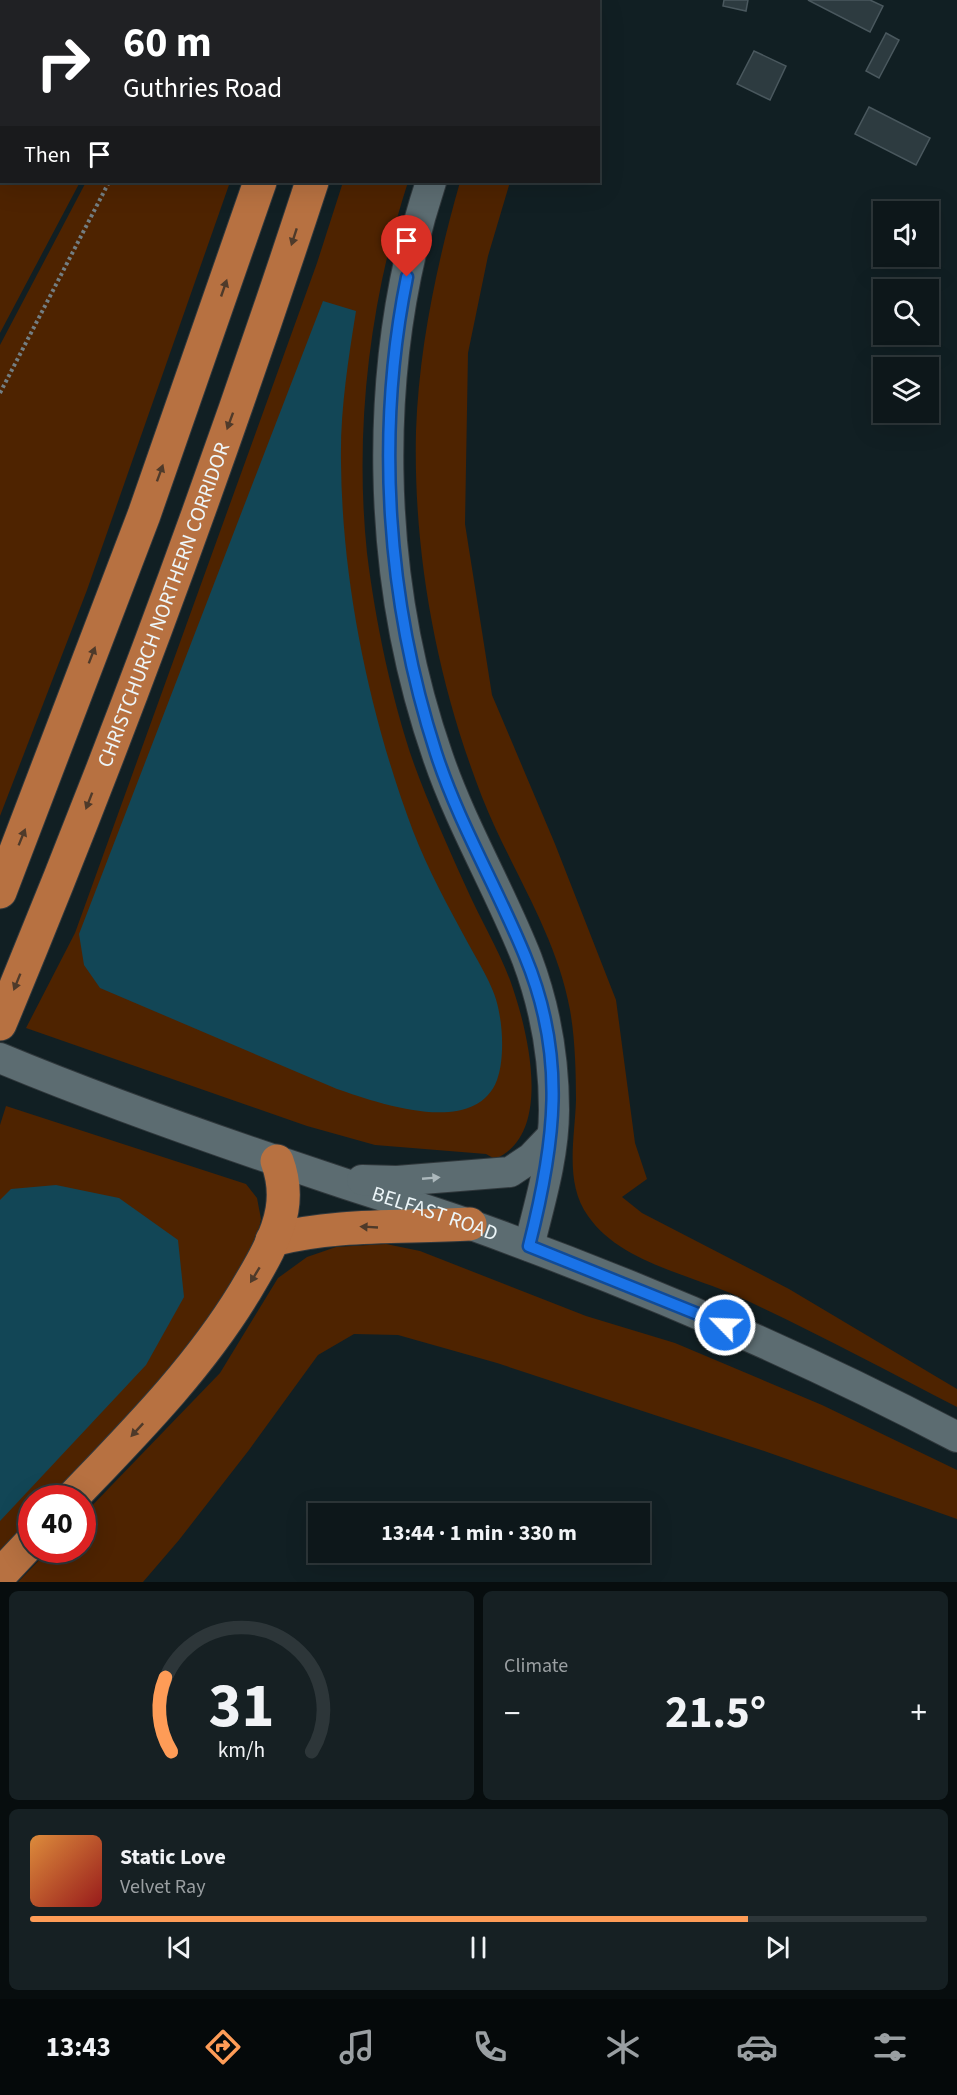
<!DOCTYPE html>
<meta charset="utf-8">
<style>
body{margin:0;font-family:"Source Sans 3",sans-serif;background:#162023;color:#f1f3f6;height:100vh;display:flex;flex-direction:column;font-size:22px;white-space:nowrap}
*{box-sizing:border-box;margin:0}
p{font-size:20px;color:#9a9fa2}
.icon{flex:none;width:33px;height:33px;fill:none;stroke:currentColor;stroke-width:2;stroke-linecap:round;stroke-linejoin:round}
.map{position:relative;height:1582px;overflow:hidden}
.side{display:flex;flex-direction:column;gap:9px;padding:9px;background:#070d0e;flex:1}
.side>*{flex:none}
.top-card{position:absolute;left:0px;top:0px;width:600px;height:183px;box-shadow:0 6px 24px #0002,0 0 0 2px #2d3639;background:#202124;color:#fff;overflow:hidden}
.fabs{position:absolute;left:873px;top:201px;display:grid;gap:12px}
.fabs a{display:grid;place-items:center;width:66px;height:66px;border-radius:0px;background:#0d171a;box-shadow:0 6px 24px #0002,0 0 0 2px #2d3639;font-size:30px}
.speed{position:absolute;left:18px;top:1485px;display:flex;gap:12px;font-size:30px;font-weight:700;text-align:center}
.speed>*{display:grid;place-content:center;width:78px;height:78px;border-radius:50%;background:#0d171a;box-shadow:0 6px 24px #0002,0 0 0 2px #2d3639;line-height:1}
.speed .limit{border:9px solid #d22;background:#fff;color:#111}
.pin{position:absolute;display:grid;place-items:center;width:51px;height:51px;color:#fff;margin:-62px -26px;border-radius:50% 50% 50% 0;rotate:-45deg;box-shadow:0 0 6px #0007}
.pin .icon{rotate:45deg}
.me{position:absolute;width:66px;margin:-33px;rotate:294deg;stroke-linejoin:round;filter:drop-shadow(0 0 4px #0008)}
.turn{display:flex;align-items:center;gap:21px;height:126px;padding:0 24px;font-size:27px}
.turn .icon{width:78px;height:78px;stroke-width:2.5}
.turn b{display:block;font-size:42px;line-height:51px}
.then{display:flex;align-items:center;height:57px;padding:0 24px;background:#0003;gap:12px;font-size:22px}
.big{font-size:45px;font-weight:700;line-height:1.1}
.side .tile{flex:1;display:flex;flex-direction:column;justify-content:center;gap:9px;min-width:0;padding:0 21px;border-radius:9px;background:#162023}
.side .dial{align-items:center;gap:0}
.dial svg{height:156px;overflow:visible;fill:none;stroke:#2d3639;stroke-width:7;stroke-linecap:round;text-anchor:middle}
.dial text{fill:#f1f3f6;stroke:none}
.song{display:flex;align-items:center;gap:18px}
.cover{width:72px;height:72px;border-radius:9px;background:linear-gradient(135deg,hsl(30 70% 55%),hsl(0 70% 35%))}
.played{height:6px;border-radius:3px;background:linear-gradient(90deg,#fe9c57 80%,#2d3639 80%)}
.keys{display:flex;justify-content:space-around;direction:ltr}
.heat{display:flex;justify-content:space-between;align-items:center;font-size:33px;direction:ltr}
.side .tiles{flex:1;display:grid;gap:9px;grid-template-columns:1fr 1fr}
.tile:last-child{grid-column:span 2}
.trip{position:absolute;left:308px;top:1503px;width:342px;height:60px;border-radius:0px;background:#0d171a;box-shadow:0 6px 24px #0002,0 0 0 2px #2d3639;font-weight:700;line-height:60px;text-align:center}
.tab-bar{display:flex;height:96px;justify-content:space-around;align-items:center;background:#05090a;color:#9a9fa2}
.tab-bar .icon{width:42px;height:42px}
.tab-bar .current{color:#fe9c57}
.tab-bar b{font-size:27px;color:#f1f3f6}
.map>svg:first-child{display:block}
.green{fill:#4e2300}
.water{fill:#124656}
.building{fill:#2d3b40;stroke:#4a585e;stroke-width:1.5}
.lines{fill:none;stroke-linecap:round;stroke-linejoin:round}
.minor-casing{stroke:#30383c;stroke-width:32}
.highway-casing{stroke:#30383c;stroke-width:35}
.path{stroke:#737e82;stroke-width:4;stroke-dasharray:3 3;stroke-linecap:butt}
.minor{stroke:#5c6c71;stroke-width:30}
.highway{stroke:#b77141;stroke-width:33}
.oneway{fill:#4e3a2a}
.oneway2{fill:#acb8bc}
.route-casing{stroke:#114b97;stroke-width:15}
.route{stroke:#1a73e8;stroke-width:10}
.labels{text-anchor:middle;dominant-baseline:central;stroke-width:4.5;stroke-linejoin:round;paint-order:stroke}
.street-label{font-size:21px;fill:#edf6f9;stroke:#08151a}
</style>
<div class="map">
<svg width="957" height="1582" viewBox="0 0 957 1582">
<rect width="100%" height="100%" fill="#111f23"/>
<g class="green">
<polygon points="0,0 176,0 2,2 2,182 80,182 0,333"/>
<polygon points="86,182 230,182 87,590 0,816 0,345"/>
<path d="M343,182H408C370,299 354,429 367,553C375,619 392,701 414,764C429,805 448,847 466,887C480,919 498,948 510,980C527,1027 555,1134 495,1159L486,1154L375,1145L307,1126L26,1028L75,933L317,263Z"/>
<path d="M460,182H510L488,256L468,353L465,524L492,695L555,844L616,1000L635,1143L647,1179L622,1197L642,1213L789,1289L957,1389V1407C884,1369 811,1330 737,1296C688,1274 620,1262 588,1216C564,1183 575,1137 576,1100C576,1071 575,1038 570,1010C556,933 510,868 482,797C437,681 413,555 416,431C419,347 437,263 460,182Z"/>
<polygon points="6,1106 246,1184 257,1198 261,1219 256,1244 216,1319 57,1498 32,1498 31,1527 0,1562 0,1125"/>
<polygon points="386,1244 420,1251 586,1316 675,1343 822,1405 957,1470 957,1519 761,1450 497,1363 398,1335 354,1334 318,1355 249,1450 179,1540 143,1582 18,1582 49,1550 82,1550 83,1515 220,1373 278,1278 307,1257 336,1247"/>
</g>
<g class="water">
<path d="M323,301L356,311C348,361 340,412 341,462C342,584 370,717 413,831C428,870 449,908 469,945C480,965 496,990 499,1012C503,1031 504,1061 497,1080C475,1138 378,1103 337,1089L100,988L84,965L79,934Z"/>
<polygon points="56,1185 119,1198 178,1240 184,1297 146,1365 0,1521 0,1200 11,1189"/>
</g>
<g class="building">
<polygon points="724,0 748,0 746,11 723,6"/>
<polygon points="808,0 870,0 883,6 870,32"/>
<polygon points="886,33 899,40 879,78 866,71"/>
<polygon points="754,51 786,66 770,100 737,84"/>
<polygon points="869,107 930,138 916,165 855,134"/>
</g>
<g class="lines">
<defs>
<g id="minor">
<polyline points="75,2 75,0"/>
<polyline points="490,2 490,0"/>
<polyline points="0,102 2,101"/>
<path d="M431,182C371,364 375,576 438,757C462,827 500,890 527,959C545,1007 554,1059 554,1110C554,1156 540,1202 529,1246"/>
<path id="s1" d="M0,1058C108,1103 220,1142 331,1179C378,1195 427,1209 474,1226C640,1286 801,1355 957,1437"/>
<polyline points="362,1180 397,1181 510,1172 531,1158 552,1136"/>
</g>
<g id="highway">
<polyline points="318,2 319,0"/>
<polyline points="370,2 370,0"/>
<polyline points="0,892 144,515 260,182"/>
<path id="s2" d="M0,1024C115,748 219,466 312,182"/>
<path d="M272,1240C337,1223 403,1228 470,1224"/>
<path d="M72,1498C134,1433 197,1370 244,1293C259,1268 277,1239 282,1210C285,1192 283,1177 277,1161"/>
<polyline points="0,1575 32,1541"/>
</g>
</defs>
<use href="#minor" class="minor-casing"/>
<use href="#highway" class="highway-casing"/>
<g class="path">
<polyline points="0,1 2,2"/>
<polyline points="202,2 203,0"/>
<polyline points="0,393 109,182"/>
</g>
<use href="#minor" class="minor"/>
<use href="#highway" class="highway"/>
</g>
<defs><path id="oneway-solid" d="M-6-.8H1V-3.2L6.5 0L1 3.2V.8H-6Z" transform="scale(1.5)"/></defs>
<g class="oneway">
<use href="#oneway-solid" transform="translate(294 237) rotate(108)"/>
<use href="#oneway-solid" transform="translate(224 288) rotate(-71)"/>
<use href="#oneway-solid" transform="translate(230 421) rotate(110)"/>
<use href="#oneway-solid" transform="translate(160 473) rotate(-70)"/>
<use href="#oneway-solid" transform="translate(92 655) rotate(-69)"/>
<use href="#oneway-solid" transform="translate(89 801) rotate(111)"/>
<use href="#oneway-solid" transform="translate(22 837) rotate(-68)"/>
<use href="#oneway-solid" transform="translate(17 982) rotate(112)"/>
<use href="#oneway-solid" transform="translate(369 1227) rotate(-177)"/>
<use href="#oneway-solid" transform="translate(255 1275) rotate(121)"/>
<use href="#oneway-solid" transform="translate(137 1430) rotate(133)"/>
</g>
<use class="oneway2" href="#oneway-solid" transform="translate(431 1178) rotate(-5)"/>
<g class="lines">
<defs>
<path id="route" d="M407,277C375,434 387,601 436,753C459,824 497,887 525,956C567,1057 555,1144 529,1246L725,1325"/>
</defs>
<use href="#route" class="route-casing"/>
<use href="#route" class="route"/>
</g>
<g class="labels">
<g class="street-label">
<text stroke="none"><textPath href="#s2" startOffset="450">CHRISTCHURCH NORTHERN CORRIDOR</textPath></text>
<text stroke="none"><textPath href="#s1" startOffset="462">BELFAST ROAD</textPath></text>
</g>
</g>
</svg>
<div class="fabs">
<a><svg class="icon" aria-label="sound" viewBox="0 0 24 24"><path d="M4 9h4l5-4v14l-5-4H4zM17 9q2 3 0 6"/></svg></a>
<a><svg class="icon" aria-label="search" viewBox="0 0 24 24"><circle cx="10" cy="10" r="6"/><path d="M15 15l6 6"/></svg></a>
<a><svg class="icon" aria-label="layers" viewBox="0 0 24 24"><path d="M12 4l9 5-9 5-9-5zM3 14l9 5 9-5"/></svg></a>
</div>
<div class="speed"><div class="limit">40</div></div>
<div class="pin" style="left:407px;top:277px;background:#d93025"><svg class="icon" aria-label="arrive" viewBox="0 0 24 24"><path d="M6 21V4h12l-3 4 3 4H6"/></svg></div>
<svg class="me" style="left:725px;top:1325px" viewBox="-20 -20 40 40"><circle r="17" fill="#1a73e8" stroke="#fff" stroke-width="3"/><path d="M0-11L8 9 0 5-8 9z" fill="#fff"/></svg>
<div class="trip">13:44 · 1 min · 330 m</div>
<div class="top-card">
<div class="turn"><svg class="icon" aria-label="right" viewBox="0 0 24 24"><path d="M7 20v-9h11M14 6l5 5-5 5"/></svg><div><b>60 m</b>Guthries Road</div></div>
<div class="then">Then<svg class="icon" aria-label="arrive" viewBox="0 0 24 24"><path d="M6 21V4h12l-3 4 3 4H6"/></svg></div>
</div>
</div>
<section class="side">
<div class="tiles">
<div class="tile dial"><svg viewBox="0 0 100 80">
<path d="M14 69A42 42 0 1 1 86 69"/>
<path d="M14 69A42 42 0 0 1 11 31" stroke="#fe9c57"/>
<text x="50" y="56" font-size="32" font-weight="700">31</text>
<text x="50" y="72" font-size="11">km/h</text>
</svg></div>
<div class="tile"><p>Climate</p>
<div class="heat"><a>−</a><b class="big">21.5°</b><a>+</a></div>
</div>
<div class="tile">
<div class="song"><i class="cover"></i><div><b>Static Love</b><p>Velvet Ray</p></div></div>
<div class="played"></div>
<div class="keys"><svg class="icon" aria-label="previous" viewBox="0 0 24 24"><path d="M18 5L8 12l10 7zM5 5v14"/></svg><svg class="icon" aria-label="pause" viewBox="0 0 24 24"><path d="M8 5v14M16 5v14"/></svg><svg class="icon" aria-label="next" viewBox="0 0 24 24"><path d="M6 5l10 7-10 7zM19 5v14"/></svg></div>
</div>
</div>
</section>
<nav class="tab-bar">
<b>13:43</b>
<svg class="icon current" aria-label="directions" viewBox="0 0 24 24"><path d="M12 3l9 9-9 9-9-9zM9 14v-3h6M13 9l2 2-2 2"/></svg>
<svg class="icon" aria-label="music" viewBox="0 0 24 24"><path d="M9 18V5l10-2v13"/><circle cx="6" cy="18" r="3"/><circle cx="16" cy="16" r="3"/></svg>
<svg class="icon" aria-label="phone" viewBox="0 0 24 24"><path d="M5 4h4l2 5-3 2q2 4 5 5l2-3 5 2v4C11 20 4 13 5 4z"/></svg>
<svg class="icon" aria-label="climate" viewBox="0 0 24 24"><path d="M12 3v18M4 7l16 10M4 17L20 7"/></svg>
<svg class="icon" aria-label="car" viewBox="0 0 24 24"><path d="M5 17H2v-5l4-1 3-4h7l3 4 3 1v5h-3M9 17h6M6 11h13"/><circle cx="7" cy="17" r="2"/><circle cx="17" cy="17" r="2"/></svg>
<svg class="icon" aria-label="filters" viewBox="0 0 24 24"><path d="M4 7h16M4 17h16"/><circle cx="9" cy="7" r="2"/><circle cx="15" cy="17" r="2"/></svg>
</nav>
